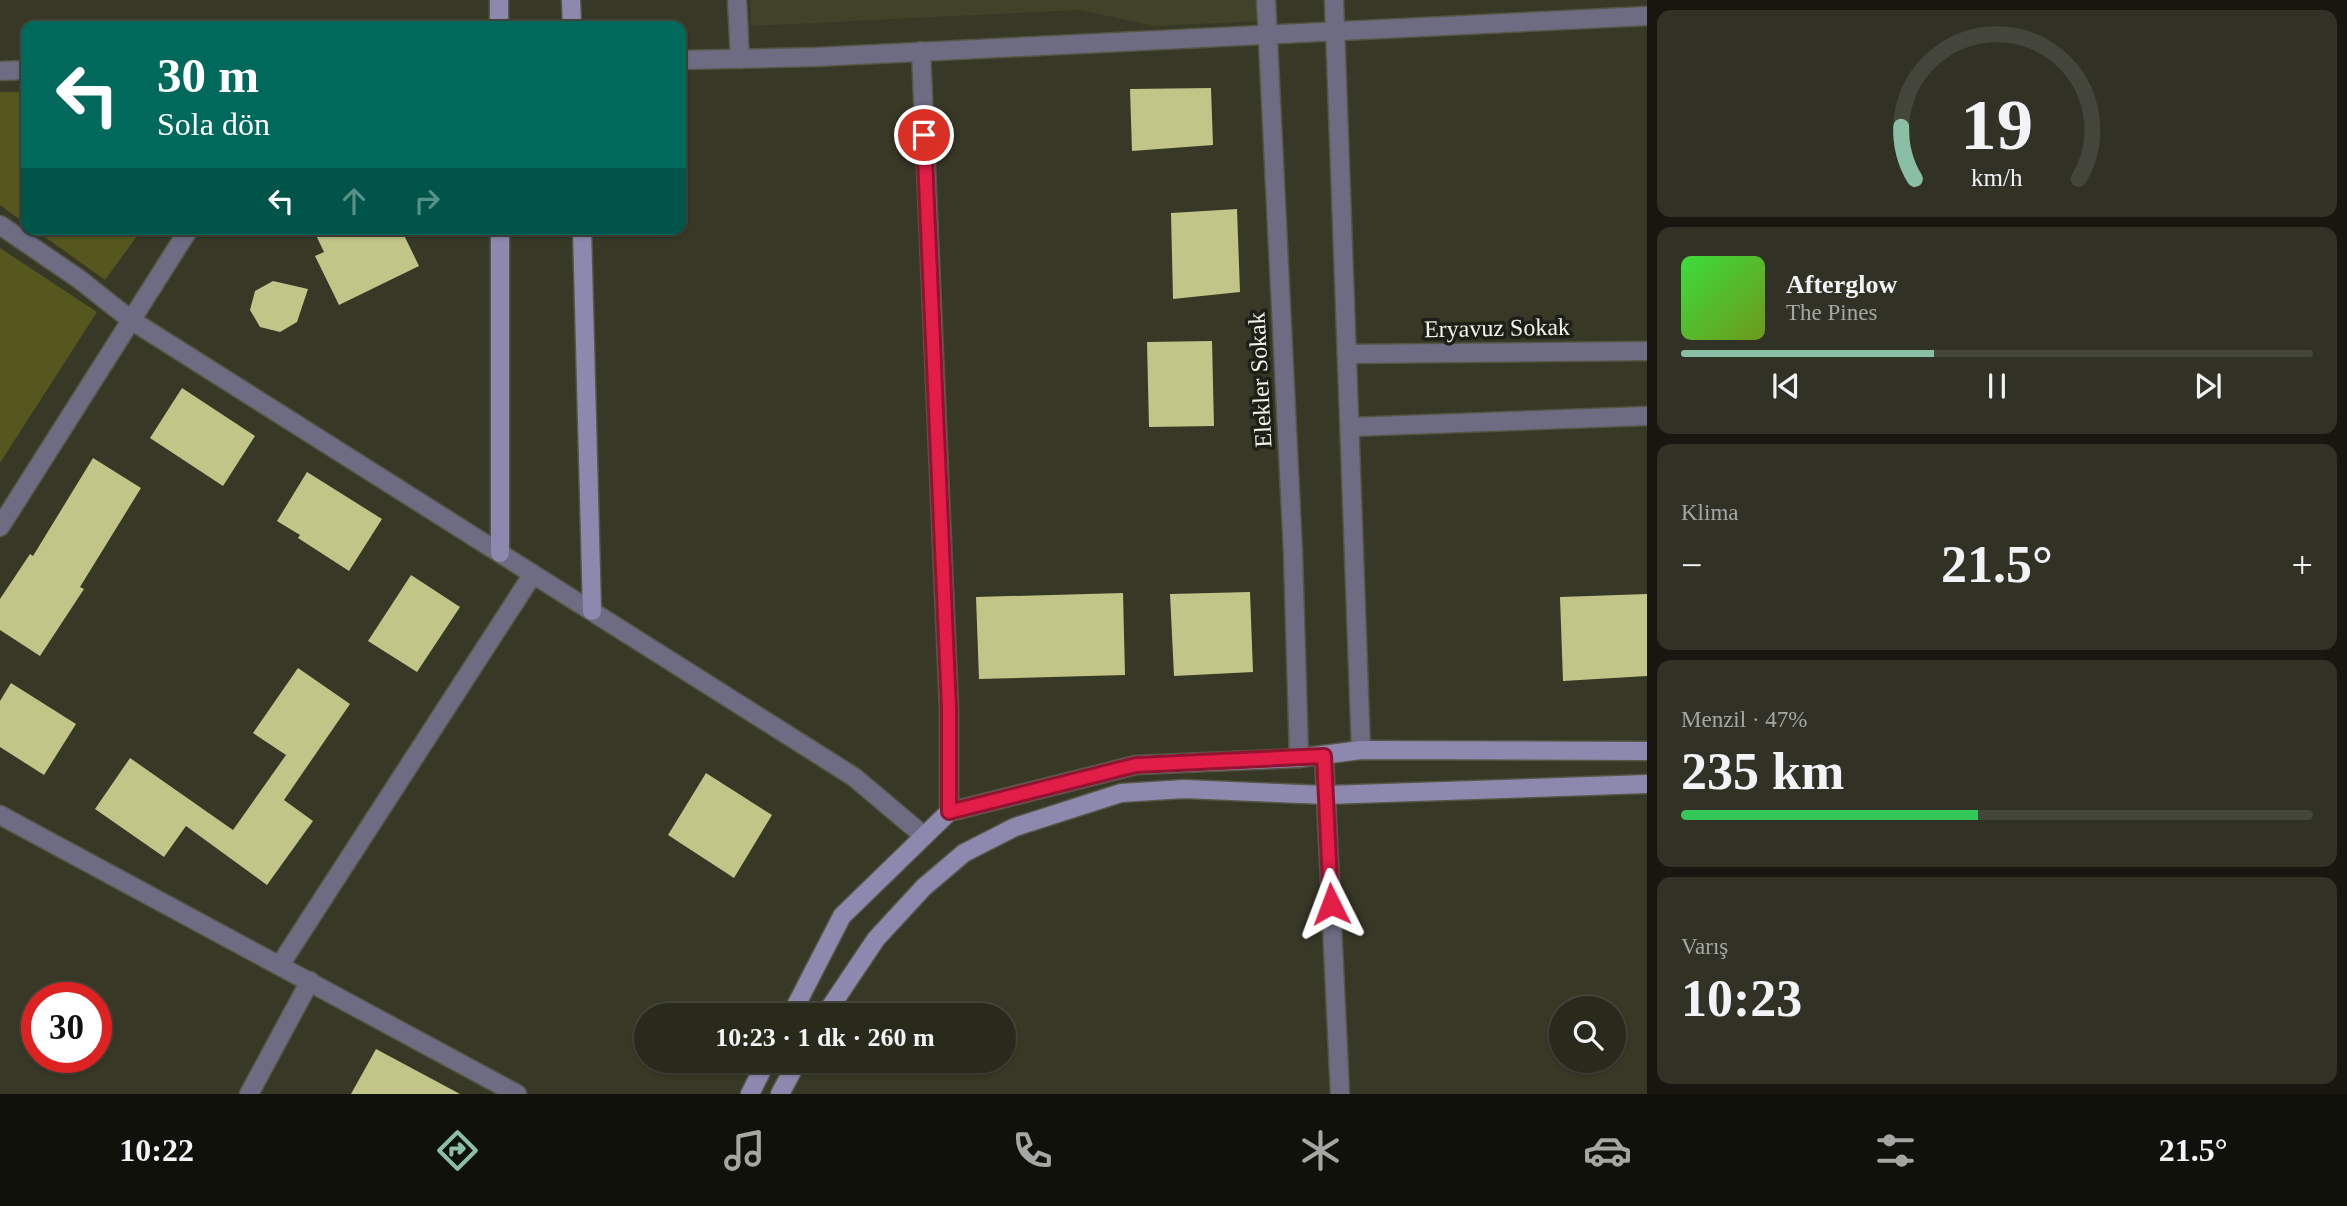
<!DOCTYPE html>
<html lang="tr">
<meta charset="utf-8">
<style>
body{margin:0;font-family:"Times New Roman",serif;background:#313225;color:#f1f3f6;height:100vh;display:flex;flex-direction:column;font-size:26px;white-space:nowrap}
*{box-sizing:border-box;margin:0}
p{font-size:23px;color:#a5a7a3}
.icon{flex:none;width:38px;height:38px;fill:none;stroke:currentColor;stroke-width:2;stroke-linecap:round;stroke-linejoin:round}
.map{position:relative;flex:1;overflow:hidden}
.sheet{display:flex;flex-direction:column;gap:10px;padding:10px;background:#17170f;width:700px}
.sheet>*{flex:none}
.banner{position:absolute;left:21px;top:21px;width:665px;height:214px;border-radius:14px;box-shadow:0 2px 5px #0004,0 0 0 2px #45463b;background:#00695c;color:#fff;overflow:hidden}
.fabs{position:absolute;left:1549px;top:996px;display:grid;gap:14px}
.fabs a{display:grid;place-items:center;width:77px;height:77px;border-radius:50%;background:#292a1c;box-shadow:0 2px 5px #0004,0 0 0 2px #45463b;font-size:35px}
.speed{position:absolute;left:21px;top:982px;display:flex;gap:14px;font-size:35px;font-weight:700;text-align:center}
.speed>*{display:grid;place-content:center;width:91px;height:91px;border-radius:50%;background:#292a1c;box-shadow:0 2px 5px #0004,0 0 0 2px #45463b;line-height:1}
.speed .limit{border:10px solid #d22;background:#fff;color:#111}
.pin{position:absolute;display:grid;place-items:center;width:60px;height:60px;color:#fff;margin:-30px;border:4px solid #fff;border-radius:50%;box-shadow:0 2px 7px #0007}
.me{position:absolute;width:77px;margin:-38px;rotate:357deg;stroke-linejoin:round;filter:drop-shadow(0 0 5px #0008)}
.turn{display:flex;align-items:center;gap:24px;height:147px;padding:0 21px;font-size:32px}
.turn .icon{width:91px;height:91px;stroke-width:2.5}
.turn b{display:block;font-size:49px;line-height:60px}
.lanes{display:flex;align-items:center;height:66px;padding:0 21px;background:#0003;justify-content:center;gap:35px;direction:ltr}
.lanes .off{opacity:.35}
.big{font-size:52px;font-weight:700;line-height:1.1}
.sheet .tile{flex:1;display:flex;flex-direction:column;justify-content:center;gap:10px;min-width:0;padding:0 24px;border-radius:14px;background:#313225}
.sheet .dial{align-items:center;gap:0}
.dial svg{height:182px;overflow:visible;fill:none;stroke:#45463b;stroke-width:7;stroke-linecap:round;text-anchor:middle}
.dial text{fill:#f1f3f6;stroke:none}
.song{display:flex;align-items:center;gap:21px}
.cover{width:84px;height:84px;border-radius:10px;background:linear-gradient(135deg,hsl(120 70% 55%),hsl(80 70% 35%))}
.played{height:7px;border-radius:4px;background:linear-gradient(90deg,#8abfa5 40%,#45463b 40%)}
.keys{display:flex;justify-content:space-around;direction:ltr}
.heat{display:flex;justify-content:space-between;align-items:center;font-size:38px;direction:ltr}
.charge{height:10px;border-radius:5px;background:linear-gradient(90deg,#34c759 47%,#45463b 0)}
.trip{position:absolute;left:634px;top:1003px;width:382px;height:70px;border-radius:35px;background:#292a1c;box-shadow:0 2px 5px #0004,0 0 0 2px #45463b;font-weight:700;line-height:70px;text-align:center}
.tabs{display:flex;height:112px;justify-content:space-around;align-items:center;background:#10110b;color:#a5a7a3}
.tabs .icon{width:49px;height:49px}
.tabs .active{color:#8abfa5}
.tabs b{font-size:32px;color:#f1f3f6}
main{display:flex;flex:1;min-height:0}
.map>svg:first-child{display:block}
.built{fill:#41422a}
.green{fill:#56571f}
.building{fill:#c1c587}
.lines{fill:none;stroke-linecap:round;stroke-linejoin:round}
.street-casing{stroke:#555645;stroke-width:21}
.secondary-casing{stroke:#555645;stroke-width:21}
.street{stroke:#6e6c83;stroke-width:18}
.secondary{stroke:#8d89ae;stroke-width:18}
.route-casing{stroke:#92132f;stroke-width:18}
.route{stroke:#e11d48;stroke-width:12}
.labels{text-anchor:middle;dominant-baseline:central;stroke-width:7;stroke-linejoin:round;paint-order:stroke}
.street-label{font-size:24px;fill:#f4f5ea;stroke:#1e1f17}
</style>
<main>
<div class="map">
<svg width="1647" height="1094" viewBox="0 0 1647 1094">
<rect width="100%" height="100%" fill="#373826"/>
<polygon class="built" points="750,0 1260,0 1261,21 1154,26 1080,10 751,26"/>
<g class="green">
<polygon points="0,92 26,92 26,224 0,205"/>
<polygon points="34,229 142,229 105,280"/>
<polygon points="0,248 97,312 0,463"/>
</g>
<g class="building">
<polygon points="1211,88 1213,145 1132,151 1130,89"/>
<polygon points="1237,209 1240,292 1173,299 1171,213"/>
<polygon points="313,229 401,229 419,266 339,305 315,256 324,252"/>
<polygon points="273,281 308,289 297,322 280,332 260,327 250,310 255,291"/>
<polygon points="1212,341 1214,426 1149,427 1147,342"/>
<polygon points="182,388 255,436 223,486 150,438"/>
<polygon points="93,458 141,488 80,587 84,589 40,656 0,630 0,599 30,554 33,556"/>
<polygon points="307,472 382,519 349,571 298,538 300,535 277,521"/>
<polygon points="411,575 460,607 417,672 368,641"/>
<polygon points="1250,592 1253,672 1174,676 1170,594"/>
<polygon points="1123,593 1125,675 979,679 976,597"/>
<polygon points="1647,594 1647,676 1563,681 1560,597"/>
<polygon points="298,668 350,704 284,800 313,821 267,885 186,826 164,857 95,809 130,758 233,830 286,755 253,733"/>
<polygon points="11,683 76,724 44,775 0,747 0,701"/>
<polygon points="706,773 772,815 734,878 668,835"/>
<polygon points="376,1049 460,1094 351,1094"/>
</g>
<g class="lines">
<defs>
<g id="street">
<polyline points="737,0 740,59"/>
<polyline points="1266,0 1293,553 1299,758"/>
<polyline points="1334,0 1361,750"/>
<polyline points="921,51 949,708 949,812"/>
<polyline points="681,60 816,57 1647,16"/>
<polyline points="0,71 26,70"/>
<polyline points="0,225 79,279 131,320 854,777 924,836"/>
<polyline points="1347,354 1647,351"/>
<polyline points="1350,427 1647,416"/>
<polyline points="0,527 189,229"/>
<polyline points="1324,756 1340,1094"/>
<polyline points="0,815 517,1094"/>
<polyline points="280,965 533,574"/>
<polyline points="249,1094 310,981"/>
</g>
<g id="secondary">
<polyline points="499,0 499,26"/>
<polyline points="571,0 572,26"/>
<polyline points="582,229 592,611"/>
<polyline points="500,553 500,229"/>
<polyline points="791,1015 842,916 949,812 1136,765 1299,758 1361,750 1647,751"/>
<polyline points="825,1015 876,939 924,887 964,853 1015,827 1121,793 1184,789 1326,795 1647,784"/>
<polyline points="750,1094 767,1060"/>
<polyline points="780,1094 798,1060"/>
</g>
</defs>
<use href="#street" class="street-casing"/>
<use href="#secondary" class="secondary-casing"/>
<use href="#street" class="street"/>
<use href="#secondary" class="secondary"/>
</g>
<g class="lines">
<defs>
<polyline id="route" points="924,135 949,708 949,812 1136,765 1324,756 1331,904"/>
</defs>
<use href="#route" class="route-casing"/>
<use href="#route" class="route"/>
</g>
<g class="labels">
<g class="street-label">
<text transform="translate(1497 328) rotate(-1)">Eryavuz Sokak</text>
<text transform="translate(1260 380) rotate(-93)">Elekler Sokak</text>
</g>
</g>
</svg>
<div class="fabs">
<a><svg class="icon" aria-label="search" viewBox="0 0 24 24"><circle cx="10" cy="10" r="6"/><path d="M15 15l6 6"/></svg></a>
</div>
<div class="speed"><div class="limit">30</div></div>
<div class="pin" style="left:924px;top:135px;background:#d93025"><svg class="icon" aria-label="arrive" viewBox="0 0 24 24"><path d="M6 21V4h12l-3 4 3 4H6"/></svg></div>
<svg class="me" style="left:1331px;top:904px" viewBox="-20 -20 40 40"><path d="M0-17L14 15 0 8-14 15z" fill="#e11d48" stroke="#fff" stroke-width="4"/></svg>
<div class="trip">10:23 · 1 dk · 260 m</div>
<div class="banner">
<div class="turn"><svg class="icon" aria-label="left" viewBox="0 0 24 24"><path d="M17 20v-9H6M10 6l-5 5 5 5"/></svg><div><b>30 m</b>Sola dön</div></div>
<div class="lanes"><svg class="icon" aria-label="left" viewBox="0 0 24 24"><path d="M17 20v-9H6M10 6l-5 5 5 5"/></svg><svg class="icon off" aria-label="ahead" viewBox="0 0 24 24"><path d="M12 20V5M6 11l6-6 6 6"/></svg><svg class="icon off" aria-label="right" viewBox="0 0 24 24"><path d="M7 20v-9h11M14 6l5 5-5 5"/></svg></div>
</div>
</div>
<section class="sheet">
<div class="tile dial"><svg viewBox="0 0 100 80">
<path d="M14 69A42 42 0 1 1 86 69"/>
<path d="M14 69A42 42 0 0 1 8 46" stroke="#8abfa5"/>
<text x="50" y="56" font-size="32" font-weight="700">19</text>
<text x="50" y="72" font-size="11">km/h</text>
</svg></div>
<div class="tile">
<div class="song"><i class="cover"></i><div><b>Afterglow</b><p>The Pines</p></div></div>
<div class="played"></div>
<div class="keys"><svg class="icon" aria-label="previous" viewBox="0 0 24 24"><path d="M18 5L8 12l10 7zM5 5v14"/></svg><svg class="icon" aria-label="pause" viewBox="0 0 24 24"><path d="M8 5v14M16 5v14"/></svg><svg class="icon" aria-label="next" viewBox="0 0 24 24"><path d="M6 5l10 7-10 7zM19 5v14"/></svg></div>
</div>
<div class="tile"><p>Klima</p>
<div class="heat"><a>−</a><b class="big">21.5°</b><a>+</a></div>
</div>
<div class="tile"><p>Menzil · 47%</p><b class="big">235 km</b><div class="charge"></div></div>
<div class="tile"><p>Varış</p><b class="big">10:23</b></div>
</section>
</main>
<nav class="tabs">
<b>10:22</b>
<svg class="icon active" aria-label="directions" viewBox="0 0 24 24"><path d="M12 3l9 9-9 9-9-9zM9 14v-3h6M13 9l2 2-2 2"/></svg>
<svg class="icon" aria-label="music" viewBox="0 0 24 24"><path d="M9 18V5l10-2v13"/><circle cx="6" cy="18" r="3"/><circle cx="16" cy="16" r="3"/></svg>
<svg class="icon" aria-label="phone" viewBox="0 0 24 24"><path d="M5 4h4l2 5-3 2q2 4 5 5l2-3 5 2v4C11 20 4 13 5 4z"/></svg>
<svg class="icon" aria-label="climate" viewBox="0 0 24 24"><path d="M12 3v18M4 7l16 10M4 17L20 7"/></svg>
<svg class="icon" aria-label="car" viewBox="0 0 24 24"><path d="M5 17H2v-5l4-1 3-4h7l3 4 3 1v5h-3M9 17h6M6 11h13"/><circle cx="7" cy="17" r="2"/><circle cx="17" cy="17" r="2"/></svg>
<svg class="icon" aria-label="filters" viewBox="0 0 24 24"><path d="M4 7h16M4 17h16"/><circle cx="9" cy="7" r="2"/><circle cx="15" cy="17" r="2"/></svg>
<b>21.5°</b>
</nav>
